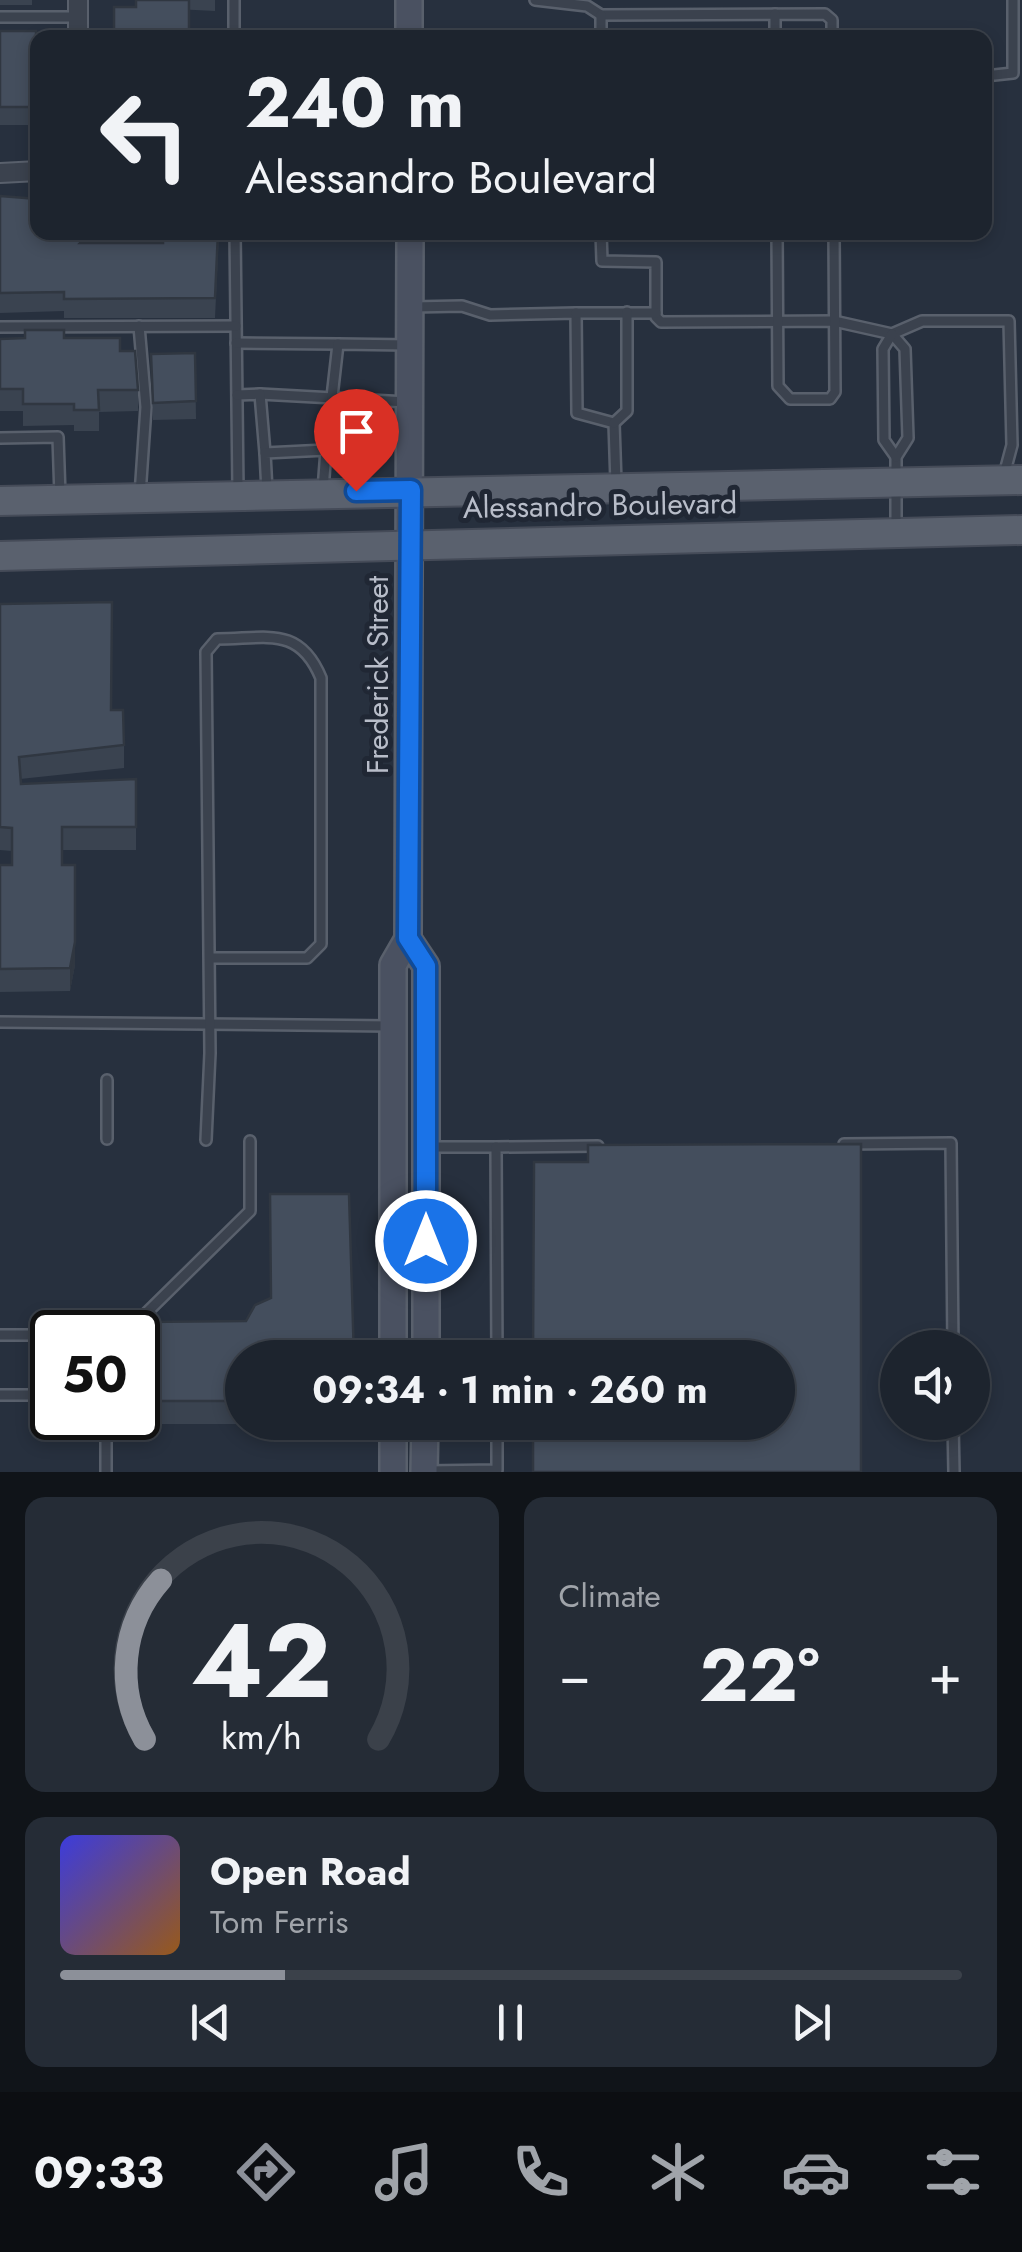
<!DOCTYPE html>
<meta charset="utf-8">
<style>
body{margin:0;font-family:Jost,sans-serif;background:#252c36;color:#f1f3f6;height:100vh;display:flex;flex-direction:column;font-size:38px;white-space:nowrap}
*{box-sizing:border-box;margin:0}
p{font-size:32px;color:#a0a4aa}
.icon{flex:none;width:55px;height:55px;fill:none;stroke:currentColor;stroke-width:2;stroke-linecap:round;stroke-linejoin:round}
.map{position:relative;height:1472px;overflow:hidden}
.drawer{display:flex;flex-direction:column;gap:25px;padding:25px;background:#101419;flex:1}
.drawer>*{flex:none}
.hud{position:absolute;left:30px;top:30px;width:962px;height:210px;border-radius:20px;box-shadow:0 5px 15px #0003,0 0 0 2px #3b414a;background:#1d242e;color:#f1f3f6;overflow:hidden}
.buttons{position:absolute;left:880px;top:1330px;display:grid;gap:20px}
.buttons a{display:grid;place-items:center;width:110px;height:110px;border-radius:50%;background:#1d242e;box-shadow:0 5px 15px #0003,0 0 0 2px #3b414a;font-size:50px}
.speed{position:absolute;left:30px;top:1310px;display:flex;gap:20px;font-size:50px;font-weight:700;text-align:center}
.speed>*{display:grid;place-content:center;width:130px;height:130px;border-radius:50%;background:#1d242e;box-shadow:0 5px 15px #0003,0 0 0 2px #3b414a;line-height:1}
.speed .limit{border:5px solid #111;border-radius:15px;background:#fff;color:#111}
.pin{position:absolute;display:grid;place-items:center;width:85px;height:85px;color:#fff;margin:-102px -42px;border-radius:50% 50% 50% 0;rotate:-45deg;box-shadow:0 0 10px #0007}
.pin .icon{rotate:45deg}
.me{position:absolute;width:110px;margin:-55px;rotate:0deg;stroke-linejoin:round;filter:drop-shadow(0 0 8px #0008)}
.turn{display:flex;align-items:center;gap:35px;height:210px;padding:0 50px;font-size:45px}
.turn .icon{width:130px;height:130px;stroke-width:2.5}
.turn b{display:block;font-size:70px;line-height:85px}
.big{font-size:75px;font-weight:700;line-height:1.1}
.drawer .tile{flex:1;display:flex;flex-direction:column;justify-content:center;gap:15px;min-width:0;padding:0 35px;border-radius:20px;background:#252c36}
.drawer .dial{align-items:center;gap:0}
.dial svg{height:260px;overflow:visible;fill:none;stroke:#3b414a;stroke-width:7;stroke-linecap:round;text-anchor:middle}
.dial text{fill:#f1f3f6;stroke:none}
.song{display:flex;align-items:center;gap:30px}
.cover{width:120px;height:120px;border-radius:15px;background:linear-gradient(135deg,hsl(240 70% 55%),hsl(30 70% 35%))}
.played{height:10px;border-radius:5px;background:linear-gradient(90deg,#8c9099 25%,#3b414a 25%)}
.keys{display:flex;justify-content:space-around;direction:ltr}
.heat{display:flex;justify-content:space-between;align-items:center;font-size:55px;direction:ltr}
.drawer .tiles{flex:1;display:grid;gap:25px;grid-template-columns:1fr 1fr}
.tile:last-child{grid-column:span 2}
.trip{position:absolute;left:225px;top:1340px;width:570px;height:100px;border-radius:50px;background:#1d242e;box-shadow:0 5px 15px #0003,0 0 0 2px #3b414a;font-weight:700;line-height:100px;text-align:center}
.tabs{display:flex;height:160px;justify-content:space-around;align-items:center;background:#0c0e12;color:#a0a4aa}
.tabs .icon{width:70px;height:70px}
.tabs .current{color:#8c9099}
.tabs b{font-size:45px;color:#f1f3f6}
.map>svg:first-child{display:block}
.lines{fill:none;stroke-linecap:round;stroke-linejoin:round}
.service-casing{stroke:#59606c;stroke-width:14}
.minor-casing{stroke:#59606c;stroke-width:22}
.secondary-casing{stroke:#59606c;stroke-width:30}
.primary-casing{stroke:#454b58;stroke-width:32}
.service{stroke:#3b424e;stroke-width:9}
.minor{stroke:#3b424e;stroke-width:18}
.secondary{stroke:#4a5161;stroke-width:25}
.primary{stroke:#5a616e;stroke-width:28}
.wall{fill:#3a4350}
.shaded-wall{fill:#303741}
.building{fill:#444e5d;stroke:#303741;stroke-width:2.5}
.route-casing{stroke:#114b97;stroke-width:25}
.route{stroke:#1a73e8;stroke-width:18}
.labels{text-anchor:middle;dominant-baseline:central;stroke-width:10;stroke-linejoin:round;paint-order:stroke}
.street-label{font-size:30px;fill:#b8bdc9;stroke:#202734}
</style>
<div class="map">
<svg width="1022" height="1472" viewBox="0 0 1022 1472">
<rect width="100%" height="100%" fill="#27303e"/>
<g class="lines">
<defs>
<g id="service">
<polyline points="234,0 234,38"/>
<polyline points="535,0 587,6 601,15 825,14 832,20 832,38"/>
<polyline points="775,14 775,38"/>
<polyline points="601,15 601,38"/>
<polyline points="0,17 78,17"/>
<polyline points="985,76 1013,73 1013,0"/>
<polyline points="235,232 238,490"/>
<polyline points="601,232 602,261 656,262 656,317 661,322 834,321 892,334 922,321 1009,321 1012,445 1004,475"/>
<polyline points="777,232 778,386 790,399 830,399 835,392 834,232"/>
<polyline points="412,307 462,306 490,315 576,313 577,413 614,423 616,483"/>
<polyline points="576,313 656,313"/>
<polyline points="139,326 146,407 140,495"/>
<polyline points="0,327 236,326"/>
<polyline points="892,334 905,349 908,438 896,457 896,528"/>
<polyline points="892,334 883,349 884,440 896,457"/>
<polyline points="236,343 338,344"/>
<polyline points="260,394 407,402"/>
<polyline points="237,395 260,394 265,453"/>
<polyline points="614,423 627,411 627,312"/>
<polyline points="0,438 58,437 60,496"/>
<polyline points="326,450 338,344 409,345"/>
<polyline points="267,491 265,453 326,450 323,490"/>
<polyline points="0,1022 391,1026"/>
<polyline points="107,1080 107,1139"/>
<path d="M206,1140L210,1053L206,652L217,639C266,639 299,625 321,678V944L307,958H209"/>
<polyline points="844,1144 951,1143 953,1348"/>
<polyline points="429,1147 496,1147"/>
<polyline points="127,1332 250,1211 250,1141"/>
<polyline points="0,1335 52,1335"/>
<polyline points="497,1358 496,1147 598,1146"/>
<polyline points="0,1395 52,1395"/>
<polyline points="953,1422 954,1472"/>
<polyline points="427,1471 497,1470 497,1422"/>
<polyline points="106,1472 106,1418"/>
</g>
<g id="minor">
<polyline points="78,38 78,0"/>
<polyline points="0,173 38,171"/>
</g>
<g id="secondary">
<polyline points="409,0 409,38"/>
<polyline points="408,939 426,966 426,1358"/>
<polyline points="393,1358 393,965 408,939 410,232"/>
<polyline points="393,1422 393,1472"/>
<polyline points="424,1472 425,1422"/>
</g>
<g id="primary">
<polyline points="0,501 1022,480"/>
<polyline points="0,556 1022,530"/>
</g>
</defs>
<use href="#service" class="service-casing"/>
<use href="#minor" class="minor-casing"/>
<use href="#secondary" class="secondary-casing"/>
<use href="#primary" class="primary-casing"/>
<use href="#service" class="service"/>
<use href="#minor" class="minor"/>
<use href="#secondary" class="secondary"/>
<use href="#primary" class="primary"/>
</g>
<g class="wall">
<rect x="0" y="0" width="32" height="5"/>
<polygon points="136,0 215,0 215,11 136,7"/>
<rect x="0" y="31" width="36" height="94"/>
<polygon points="0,196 98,243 163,243 219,232 215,318 64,318 64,311 0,313"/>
<polygon points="64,338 120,351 138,390 138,411 99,412 99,431 74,431 74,425 23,426 23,411 0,411 0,339"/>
<polygon points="195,353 196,419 153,420 151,354"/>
<polygon points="0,604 111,710 124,745 124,768 20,779 21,784 136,779 136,850 62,850 62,865 75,965 70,991 0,992 0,865 12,865 12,851 0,850"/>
<polygon points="271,1298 242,1358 242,1422 314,1422 314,1429 270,1429 270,1424 144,1424 143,1322 246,1321"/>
</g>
<g class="shaded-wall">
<polygon points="90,232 107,232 80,262 80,243"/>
<polygon points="75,942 75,965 70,991 70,968"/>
</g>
<g class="building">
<polygon points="136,0 189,0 189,38 114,38 114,7 136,7"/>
<rect x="0" y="31" width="36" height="76"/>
<polygon points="0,196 38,199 38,232 90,232 80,243 163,243 163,232 218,232 215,298 64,299 64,292 0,293"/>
<polygon points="25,330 64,330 64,338 120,338 120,351 135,351 138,390 98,390 99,410 74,410 74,404 23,404 23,389 0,389 0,339 25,338"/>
<polygon points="195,353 196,401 153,403 151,354"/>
<polygon points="112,602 111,710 123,710 124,745 19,757 21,784 136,779 136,827 62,827 62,865 75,865 75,942 70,968 0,969 0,865 12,865 12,828 0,827 0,604"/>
<polygon points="861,1144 861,1472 533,1472 533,1422 778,1422 778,1358 533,1358 534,1162 588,1162 588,1145"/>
<polygon points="270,1194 349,1194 354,1358 242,1358 242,1401 144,1401 143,1322 246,1321 255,1305 271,1298"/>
</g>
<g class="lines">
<defs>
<polyline id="route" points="356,491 411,490 408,938 426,966 426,1241"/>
</defs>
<use href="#route" class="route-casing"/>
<use href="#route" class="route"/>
</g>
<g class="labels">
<g class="street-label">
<text transform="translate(600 505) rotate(-1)">Alessandro Boulevard</text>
<text transform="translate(377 675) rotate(-90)">Frederick Street</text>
</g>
</g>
</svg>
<div class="buttons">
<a><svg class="icon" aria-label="sound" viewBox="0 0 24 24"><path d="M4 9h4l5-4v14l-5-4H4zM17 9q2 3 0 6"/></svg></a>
</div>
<div class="speed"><div class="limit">50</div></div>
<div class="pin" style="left:356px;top:491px;background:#d93025"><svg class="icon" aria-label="arrive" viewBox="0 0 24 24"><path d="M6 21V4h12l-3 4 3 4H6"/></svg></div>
<svg class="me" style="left:426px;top:1241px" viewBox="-20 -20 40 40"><circle r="17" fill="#1a73e8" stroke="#fff" stroke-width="3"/><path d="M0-11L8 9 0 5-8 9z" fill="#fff"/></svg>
<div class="trip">09:34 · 1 min · 260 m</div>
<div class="hud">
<div class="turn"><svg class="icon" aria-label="left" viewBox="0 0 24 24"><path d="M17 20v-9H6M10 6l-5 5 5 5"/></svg><div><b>240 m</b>Alessandro Boulevard</div></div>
</div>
</div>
<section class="drawer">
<div class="tiles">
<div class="tile dial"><svg viewBox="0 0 100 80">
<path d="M14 69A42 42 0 1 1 86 69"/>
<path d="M14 69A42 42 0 0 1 19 20" stroke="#8c9099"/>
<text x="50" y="56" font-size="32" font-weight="700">42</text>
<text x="50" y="72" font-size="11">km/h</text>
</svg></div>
<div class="tile"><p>Climate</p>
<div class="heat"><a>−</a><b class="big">22°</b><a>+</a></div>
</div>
<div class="tile">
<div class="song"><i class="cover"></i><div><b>Open Road</b><p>Tom Ferris</p></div></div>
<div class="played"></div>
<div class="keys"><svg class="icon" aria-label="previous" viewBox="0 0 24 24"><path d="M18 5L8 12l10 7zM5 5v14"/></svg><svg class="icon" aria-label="pause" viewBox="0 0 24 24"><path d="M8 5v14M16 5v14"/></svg><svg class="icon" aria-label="next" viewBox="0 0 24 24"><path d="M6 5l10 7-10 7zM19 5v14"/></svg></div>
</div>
</div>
</section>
<nav class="tabs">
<b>09:33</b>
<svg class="icon current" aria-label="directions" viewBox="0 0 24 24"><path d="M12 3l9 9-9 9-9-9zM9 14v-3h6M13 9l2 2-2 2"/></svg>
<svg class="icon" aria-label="music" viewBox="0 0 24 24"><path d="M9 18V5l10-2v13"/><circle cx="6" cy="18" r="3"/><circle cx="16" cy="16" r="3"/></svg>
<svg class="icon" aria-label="phone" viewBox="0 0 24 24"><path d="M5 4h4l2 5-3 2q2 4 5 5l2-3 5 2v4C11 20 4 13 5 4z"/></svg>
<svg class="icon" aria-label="climate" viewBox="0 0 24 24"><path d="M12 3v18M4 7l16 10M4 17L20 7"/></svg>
<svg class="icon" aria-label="car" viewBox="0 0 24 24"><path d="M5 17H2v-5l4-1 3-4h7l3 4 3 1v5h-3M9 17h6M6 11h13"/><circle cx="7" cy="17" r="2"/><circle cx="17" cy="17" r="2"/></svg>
<svg class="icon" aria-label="filters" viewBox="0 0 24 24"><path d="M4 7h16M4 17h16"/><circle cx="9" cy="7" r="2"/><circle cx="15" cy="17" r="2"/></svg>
</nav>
